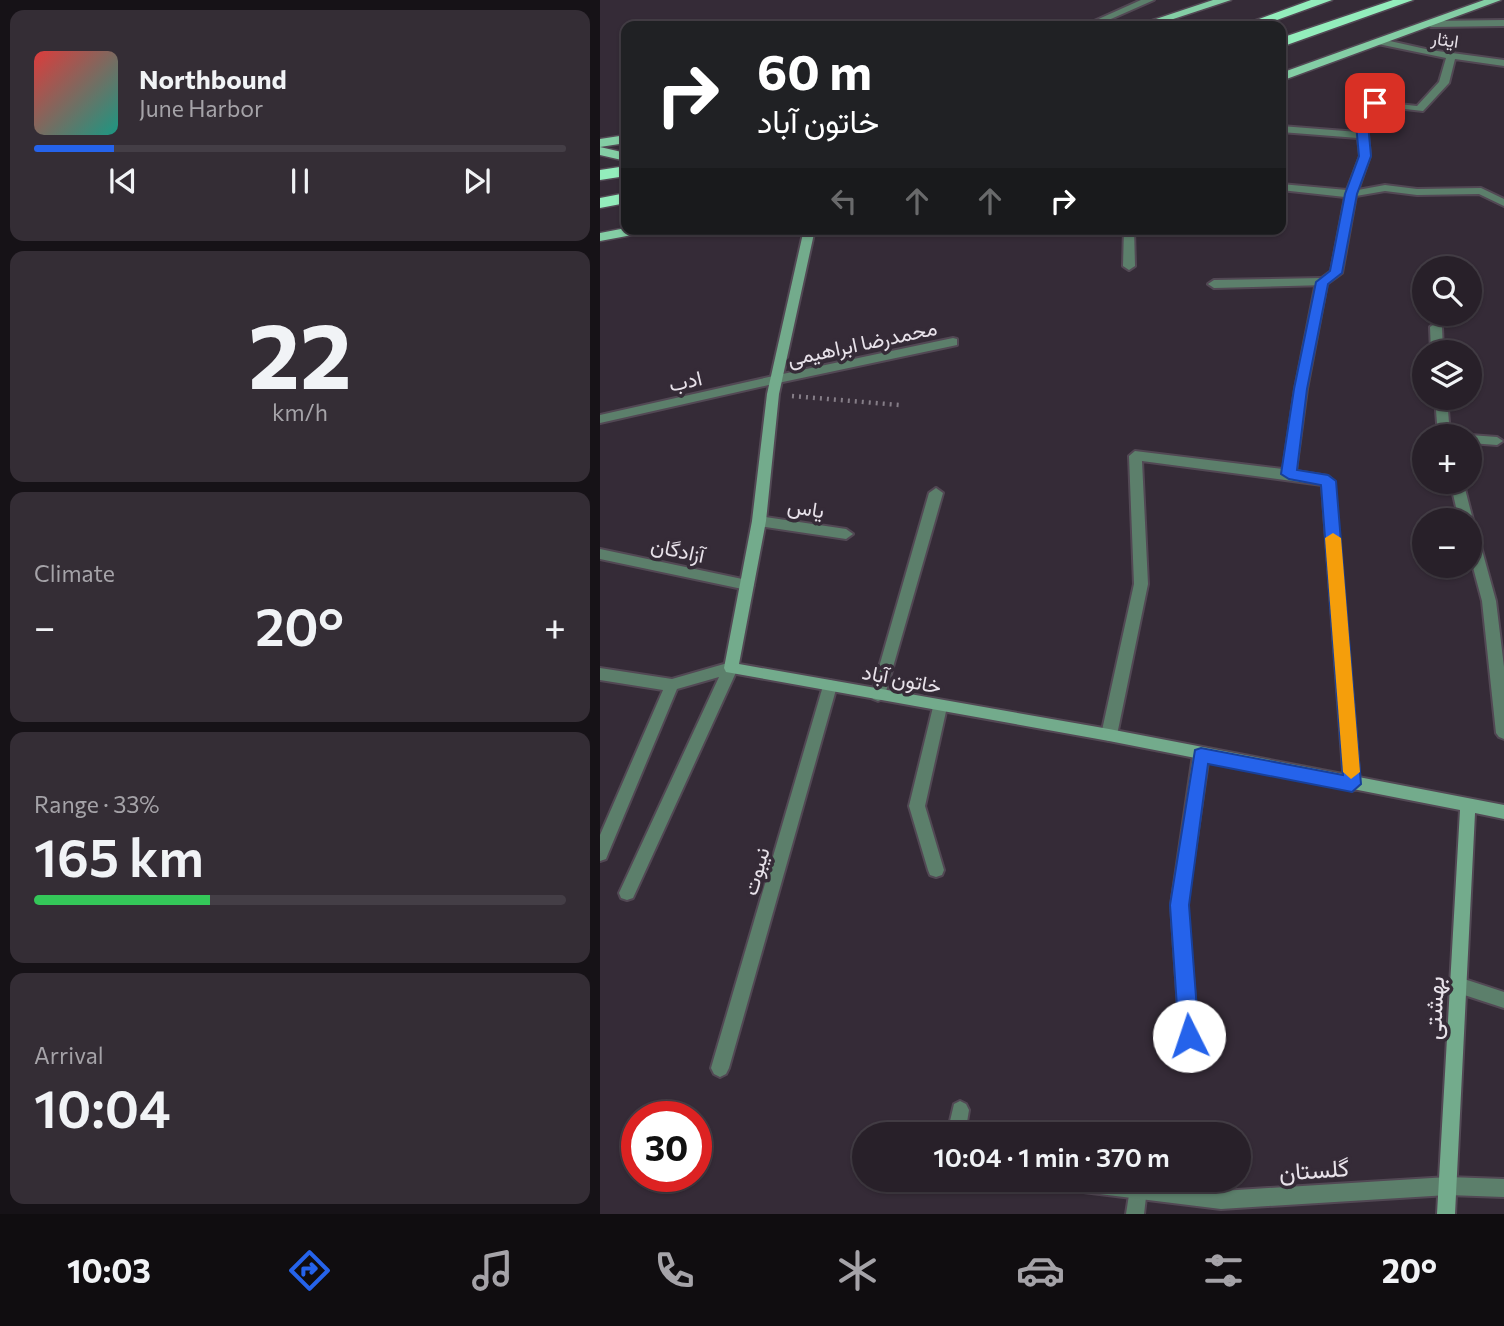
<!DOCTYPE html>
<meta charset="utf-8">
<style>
body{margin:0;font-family:Commissioner,Vazirmatn,sans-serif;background:#342d35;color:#f1f3f6;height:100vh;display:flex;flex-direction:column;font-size:26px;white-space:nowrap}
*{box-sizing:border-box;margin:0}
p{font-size:23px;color:#a5a3a8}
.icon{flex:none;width:38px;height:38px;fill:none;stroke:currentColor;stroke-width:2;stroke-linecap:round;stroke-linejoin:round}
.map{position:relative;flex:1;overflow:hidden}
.sheet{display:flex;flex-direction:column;gap:10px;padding:10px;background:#161217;width:600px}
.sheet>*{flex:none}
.top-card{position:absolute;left:21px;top:21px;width:665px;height:214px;border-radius:14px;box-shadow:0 2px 5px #0004,0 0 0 2px #443e46;background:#202124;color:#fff;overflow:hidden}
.fabs{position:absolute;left:812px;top:256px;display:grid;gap:14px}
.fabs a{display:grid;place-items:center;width:70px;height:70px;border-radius:50%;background:#282029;box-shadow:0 2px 5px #0004,0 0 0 2px #443e46;font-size:35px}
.speed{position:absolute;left:21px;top:1101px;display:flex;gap:14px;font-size:35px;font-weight:700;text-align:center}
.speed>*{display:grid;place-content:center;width:91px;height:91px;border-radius:50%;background:#282029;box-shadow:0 2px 5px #0004,0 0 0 2px #443e46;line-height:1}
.speed .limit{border:10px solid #d22;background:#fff;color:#111}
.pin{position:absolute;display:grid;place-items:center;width:60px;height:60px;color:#fff;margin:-30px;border-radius:14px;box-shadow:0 4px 10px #0006}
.me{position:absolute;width:77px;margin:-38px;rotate:356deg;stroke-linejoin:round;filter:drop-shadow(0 0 5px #0008)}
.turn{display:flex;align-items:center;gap:24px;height:147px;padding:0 21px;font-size:32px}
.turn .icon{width:91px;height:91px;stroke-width:2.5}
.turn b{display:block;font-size:49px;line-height:60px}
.lanes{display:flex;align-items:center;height:66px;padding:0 21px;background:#0003;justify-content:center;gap:35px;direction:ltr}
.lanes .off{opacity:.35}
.big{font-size:52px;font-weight:600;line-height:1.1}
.sheet .widget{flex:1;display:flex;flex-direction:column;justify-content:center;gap:10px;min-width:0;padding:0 24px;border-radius:14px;background:#342d35}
.sheet .dial{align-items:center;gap:0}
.dial b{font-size:91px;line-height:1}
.song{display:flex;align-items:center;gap:21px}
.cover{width:84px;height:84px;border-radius:10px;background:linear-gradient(135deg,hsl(0 70% 55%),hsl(170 70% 35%))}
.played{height:7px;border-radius:4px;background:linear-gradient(90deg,#2563eb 15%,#443e46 15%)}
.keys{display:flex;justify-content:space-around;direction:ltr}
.heat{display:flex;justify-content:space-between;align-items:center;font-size:38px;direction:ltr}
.charge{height:10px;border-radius:5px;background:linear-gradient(90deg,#34c759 33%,#443e46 0)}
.trip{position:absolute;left:252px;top:1122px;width:399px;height:70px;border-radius:35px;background:#282029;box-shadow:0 2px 5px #0004,0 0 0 2px #443e46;font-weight:600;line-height:70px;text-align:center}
.tabs{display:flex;height:112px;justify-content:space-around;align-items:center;background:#100d10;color:#a5a3a8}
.tabs .icon{width:49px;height:49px}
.tabs .on{color:#2563eb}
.tabs b{font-size:32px;color:#f1f3f6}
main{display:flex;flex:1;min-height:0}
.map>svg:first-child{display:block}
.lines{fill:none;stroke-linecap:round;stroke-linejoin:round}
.lane-casing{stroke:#524854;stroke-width:4}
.street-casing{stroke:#524854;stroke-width:4}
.secondary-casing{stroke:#524854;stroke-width:4}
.primary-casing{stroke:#524854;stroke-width:3}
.highway-casing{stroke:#524854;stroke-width:3}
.path{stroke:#857d87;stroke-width:4.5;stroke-dasharray:2 5;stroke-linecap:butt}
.lane{fill:#5c7f6b;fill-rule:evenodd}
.street{fill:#5c7f6b;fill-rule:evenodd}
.secondary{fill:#73ab8c;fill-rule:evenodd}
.primary{fill:#84cea5;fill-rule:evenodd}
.highway{fill:#93edbc;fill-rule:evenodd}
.route{fill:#2563eb;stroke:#184099;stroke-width:2}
.slow{fill:#f59e0b}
.labels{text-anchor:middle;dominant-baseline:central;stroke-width:7;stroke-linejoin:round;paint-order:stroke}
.far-street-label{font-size:18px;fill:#e8e2ea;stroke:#352b37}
.street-label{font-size:21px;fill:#e8e2ea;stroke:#352b37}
.near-street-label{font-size:24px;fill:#e8e2ea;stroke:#352b37}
</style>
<main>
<section class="sheet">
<div class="widget">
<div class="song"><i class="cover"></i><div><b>Northbound</b><p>June Harbor</p></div></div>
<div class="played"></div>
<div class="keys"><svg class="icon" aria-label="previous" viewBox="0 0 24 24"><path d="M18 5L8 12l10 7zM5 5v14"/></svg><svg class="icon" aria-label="pause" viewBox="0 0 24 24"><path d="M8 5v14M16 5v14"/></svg><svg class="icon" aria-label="next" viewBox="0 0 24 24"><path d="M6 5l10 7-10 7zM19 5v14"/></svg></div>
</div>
<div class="widget dial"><b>22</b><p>km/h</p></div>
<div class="widget"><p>Climate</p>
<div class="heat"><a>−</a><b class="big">20°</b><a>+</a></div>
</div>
<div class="widget"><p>Range · 33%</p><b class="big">165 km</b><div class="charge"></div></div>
<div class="widget"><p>Arrival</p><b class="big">10:04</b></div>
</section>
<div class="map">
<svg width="904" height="1214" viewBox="0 0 904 1214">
<rect width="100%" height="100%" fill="#352b37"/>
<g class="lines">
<defs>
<g id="lane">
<polygon points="524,229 534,229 535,266 529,270 523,266"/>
<polygon points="722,278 726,279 726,285 614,288 608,284 614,280"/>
<polygon points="353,338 357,339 357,345 178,383 172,379 178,375"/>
<polygon points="870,435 897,437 903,441 897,445 870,443 870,436 866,436"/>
<polygon points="336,488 343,493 285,695 283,699 278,701 273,699 271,695 329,493"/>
<polygon points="159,516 246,529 253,534 246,539 159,526 152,521"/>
<polygon points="340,701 345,703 347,707 325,806 344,870 342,875 336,877 330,875 328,870 309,806 333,707 335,703"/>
<polygon points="848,1177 904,1179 904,1197 848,1195 841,1193 839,1186 841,1179"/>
<polygon points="538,1180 545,1182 547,1189 544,1214 526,1214 531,1182"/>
</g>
<g id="street">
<polygon points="541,0 554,0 495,26 483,26"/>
<polygon points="904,20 904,26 831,27 826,24 831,21"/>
<polygon points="781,39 830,50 904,60 904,66 855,59 849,83 823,111 778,106 767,124 770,156 758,190 785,185 817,189 881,188 904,199 904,206 879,194 817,195 785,191 756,196 742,273 727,284 707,389 696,471 728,476 734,481 760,784 757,789 752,791 747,789 744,784 722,485 542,461 548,584 517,735 514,739 509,741 504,739 501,735 534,584 529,456 535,451 683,469 695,389 716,282 731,271 745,197 681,190 681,184 747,190 760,156 758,138 681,132 681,126 758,132 757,124 771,101 817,106 839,82 846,58 778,44 778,40"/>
<polygon points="836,323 842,327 843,352 831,352 830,327"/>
<polygon points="178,375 182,376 184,379 182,382 0,423 0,415"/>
<polygon points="835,397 847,397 850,436 838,436"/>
<polygon points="850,481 863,481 873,520 871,523 870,520 859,520"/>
<polygon points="870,527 877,532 896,601 904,667 904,739 899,737 896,733 882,601 870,556"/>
<polygon points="0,549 147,580 154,585 147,590 0,559"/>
<polygon points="131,662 136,664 138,668 33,898 27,900 21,898 19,893 119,677 77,689 8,854 6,859 0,861 0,835 63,690 0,680 0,668 72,679"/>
<polygon points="230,680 235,682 237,686 129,1068 126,1074 120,1077 114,1074 111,1068 223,686 225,682"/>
<polygon points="601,749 606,750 609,755 587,905 598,1036 595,1042 589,1044 583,1042 580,1036 571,905 593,755 596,750"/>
<polygon points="858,977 904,992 904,1008 852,991 849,985 852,979"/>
<polygon points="360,1101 366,1104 369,1110 365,1134 347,1134 354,1104"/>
<polygon points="848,1177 855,1179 857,1186 855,1193 848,1195 621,1209 459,1189 452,1187 450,1180 531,1180 621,1191"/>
</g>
<polygon id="secondary" points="204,229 215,229 179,394 166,521 139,664 509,729 904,805 904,819 875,813 855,1214 837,1214 860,810 509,741 126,672 124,668 152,521 167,394"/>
<g id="primary">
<polygon points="613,0 631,0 552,26 535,26"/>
<polygon points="884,0 901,0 681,81 681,73"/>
<polygon points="26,135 26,143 0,147 0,139"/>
<polygon points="0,147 26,153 26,161 0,155"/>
<polygon points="26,228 50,229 43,233 0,241 0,233"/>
</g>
<g id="highway">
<polygon points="711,0 732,0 660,26 640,26"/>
<polygon points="793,0 813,0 681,47 681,38"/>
<polygon points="26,166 26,176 0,180 0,170"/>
<polygon points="26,193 26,203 0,208 0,198"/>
</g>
</defs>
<use href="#lane" class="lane-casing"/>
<use href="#street" class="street-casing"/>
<use href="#secondary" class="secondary-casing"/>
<use href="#primary" class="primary-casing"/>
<use href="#highway" class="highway-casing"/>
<polyline class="path" points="192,396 299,405"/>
<use href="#lane" class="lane"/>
<use href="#street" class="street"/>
<use href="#secondary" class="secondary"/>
<use href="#primary" class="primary"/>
<use href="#highway" class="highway"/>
</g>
<polygon class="route" points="771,101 781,103 768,124 771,156 757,194 742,273 728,284 707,389 697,470 728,475 736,481 761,784 752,792 608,764 589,905 599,1036 596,1042 589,1045 582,1042 579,1036 570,905 595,750 601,748 743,775 721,485 689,479 681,474 694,389 716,282 730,271 745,194 759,156 756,124"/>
<polygon class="slow" points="733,533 741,538 760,772 751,779 743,772 725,538"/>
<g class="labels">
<g class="far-street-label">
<text transform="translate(845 39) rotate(8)">ایثار</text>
</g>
<g class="street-label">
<text transform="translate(262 342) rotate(-12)">محمدرضا ابراهیمی</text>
<text transform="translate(85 380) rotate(-13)">ادب</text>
<text transform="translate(206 507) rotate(9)">یاس</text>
<text transform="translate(78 549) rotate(12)">آزادگان</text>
<text transform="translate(302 678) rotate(11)">خاتون آباد</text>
<text transform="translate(155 871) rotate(-74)">نیبوت</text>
</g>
<g class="near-street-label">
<text transform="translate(833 1008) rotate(-87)">بهشتی</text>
<text transform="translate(714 1169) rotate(-4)">گلستان</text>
</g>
</g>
</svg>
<div class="fabs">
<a><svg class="icon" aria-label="search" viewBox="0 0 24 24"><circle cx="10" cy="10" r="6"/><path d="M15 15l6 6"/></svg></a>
<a><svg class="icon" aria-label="layers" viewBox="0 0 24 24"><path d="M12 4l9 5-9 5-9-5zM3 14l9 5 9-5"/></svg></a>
<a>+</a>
<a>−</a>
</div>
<div class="speed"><div class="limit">30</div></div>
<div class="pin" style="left:775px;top:103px;background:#d93025"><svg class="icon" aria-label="arrive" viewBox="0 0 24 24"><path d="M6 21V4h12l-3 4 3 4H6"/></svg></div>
<svg class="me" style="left:589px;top:1036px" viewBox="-20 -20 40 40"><circle r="19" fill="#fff"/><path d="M0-13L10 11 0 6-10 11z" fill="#2563eb"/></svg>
<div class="trip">10:04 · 1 min · 370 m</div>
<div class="top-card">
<div class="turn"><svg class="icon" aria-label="right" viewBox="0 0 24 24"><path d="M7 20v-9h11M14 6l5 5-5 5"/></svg><div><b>60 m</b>خاتون آباد</div></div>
<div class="lanes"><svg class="icon off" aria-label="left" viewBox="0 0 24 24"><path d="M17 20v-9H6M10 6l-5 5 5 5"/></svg><svg class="icon off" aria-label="ahead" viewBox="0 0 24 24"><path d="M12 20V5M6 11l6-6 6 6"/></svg><svg class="icon off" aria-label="ahead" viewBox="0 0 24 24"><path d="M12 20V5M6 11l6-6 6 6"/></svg><svg class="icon" aria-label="right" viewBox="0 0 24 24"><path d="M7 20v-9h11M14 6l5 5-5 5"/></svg></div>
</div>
</div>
</main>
<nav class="tabs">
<b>10:03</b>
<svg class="icon on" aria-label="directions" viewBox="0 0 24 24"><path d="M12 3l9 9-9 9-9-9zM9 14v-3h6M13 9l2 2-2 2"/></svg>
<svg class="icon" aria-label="music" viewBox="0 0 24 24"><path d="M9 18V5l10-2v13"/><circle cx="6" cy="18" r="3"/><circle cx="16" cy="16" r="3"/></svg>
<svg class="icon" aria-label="phone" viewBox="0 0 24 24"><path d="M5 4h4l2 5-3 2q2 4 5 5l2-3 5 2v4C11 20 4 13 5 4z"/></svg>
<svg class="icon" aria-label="climate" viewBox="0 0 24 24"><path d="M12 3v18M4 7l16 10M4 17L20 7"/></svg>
<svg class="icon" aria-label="car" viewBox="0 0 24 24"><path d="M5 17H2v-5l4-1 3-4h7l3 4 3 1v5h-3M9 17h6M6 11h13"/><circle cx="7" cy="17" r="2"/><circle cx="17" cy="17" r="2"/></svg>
<svg class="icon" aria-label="filters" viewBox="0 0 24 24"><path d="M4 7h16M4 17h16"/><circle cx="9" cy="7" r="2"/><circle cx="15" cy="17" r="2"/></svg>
<b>20°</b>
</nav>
